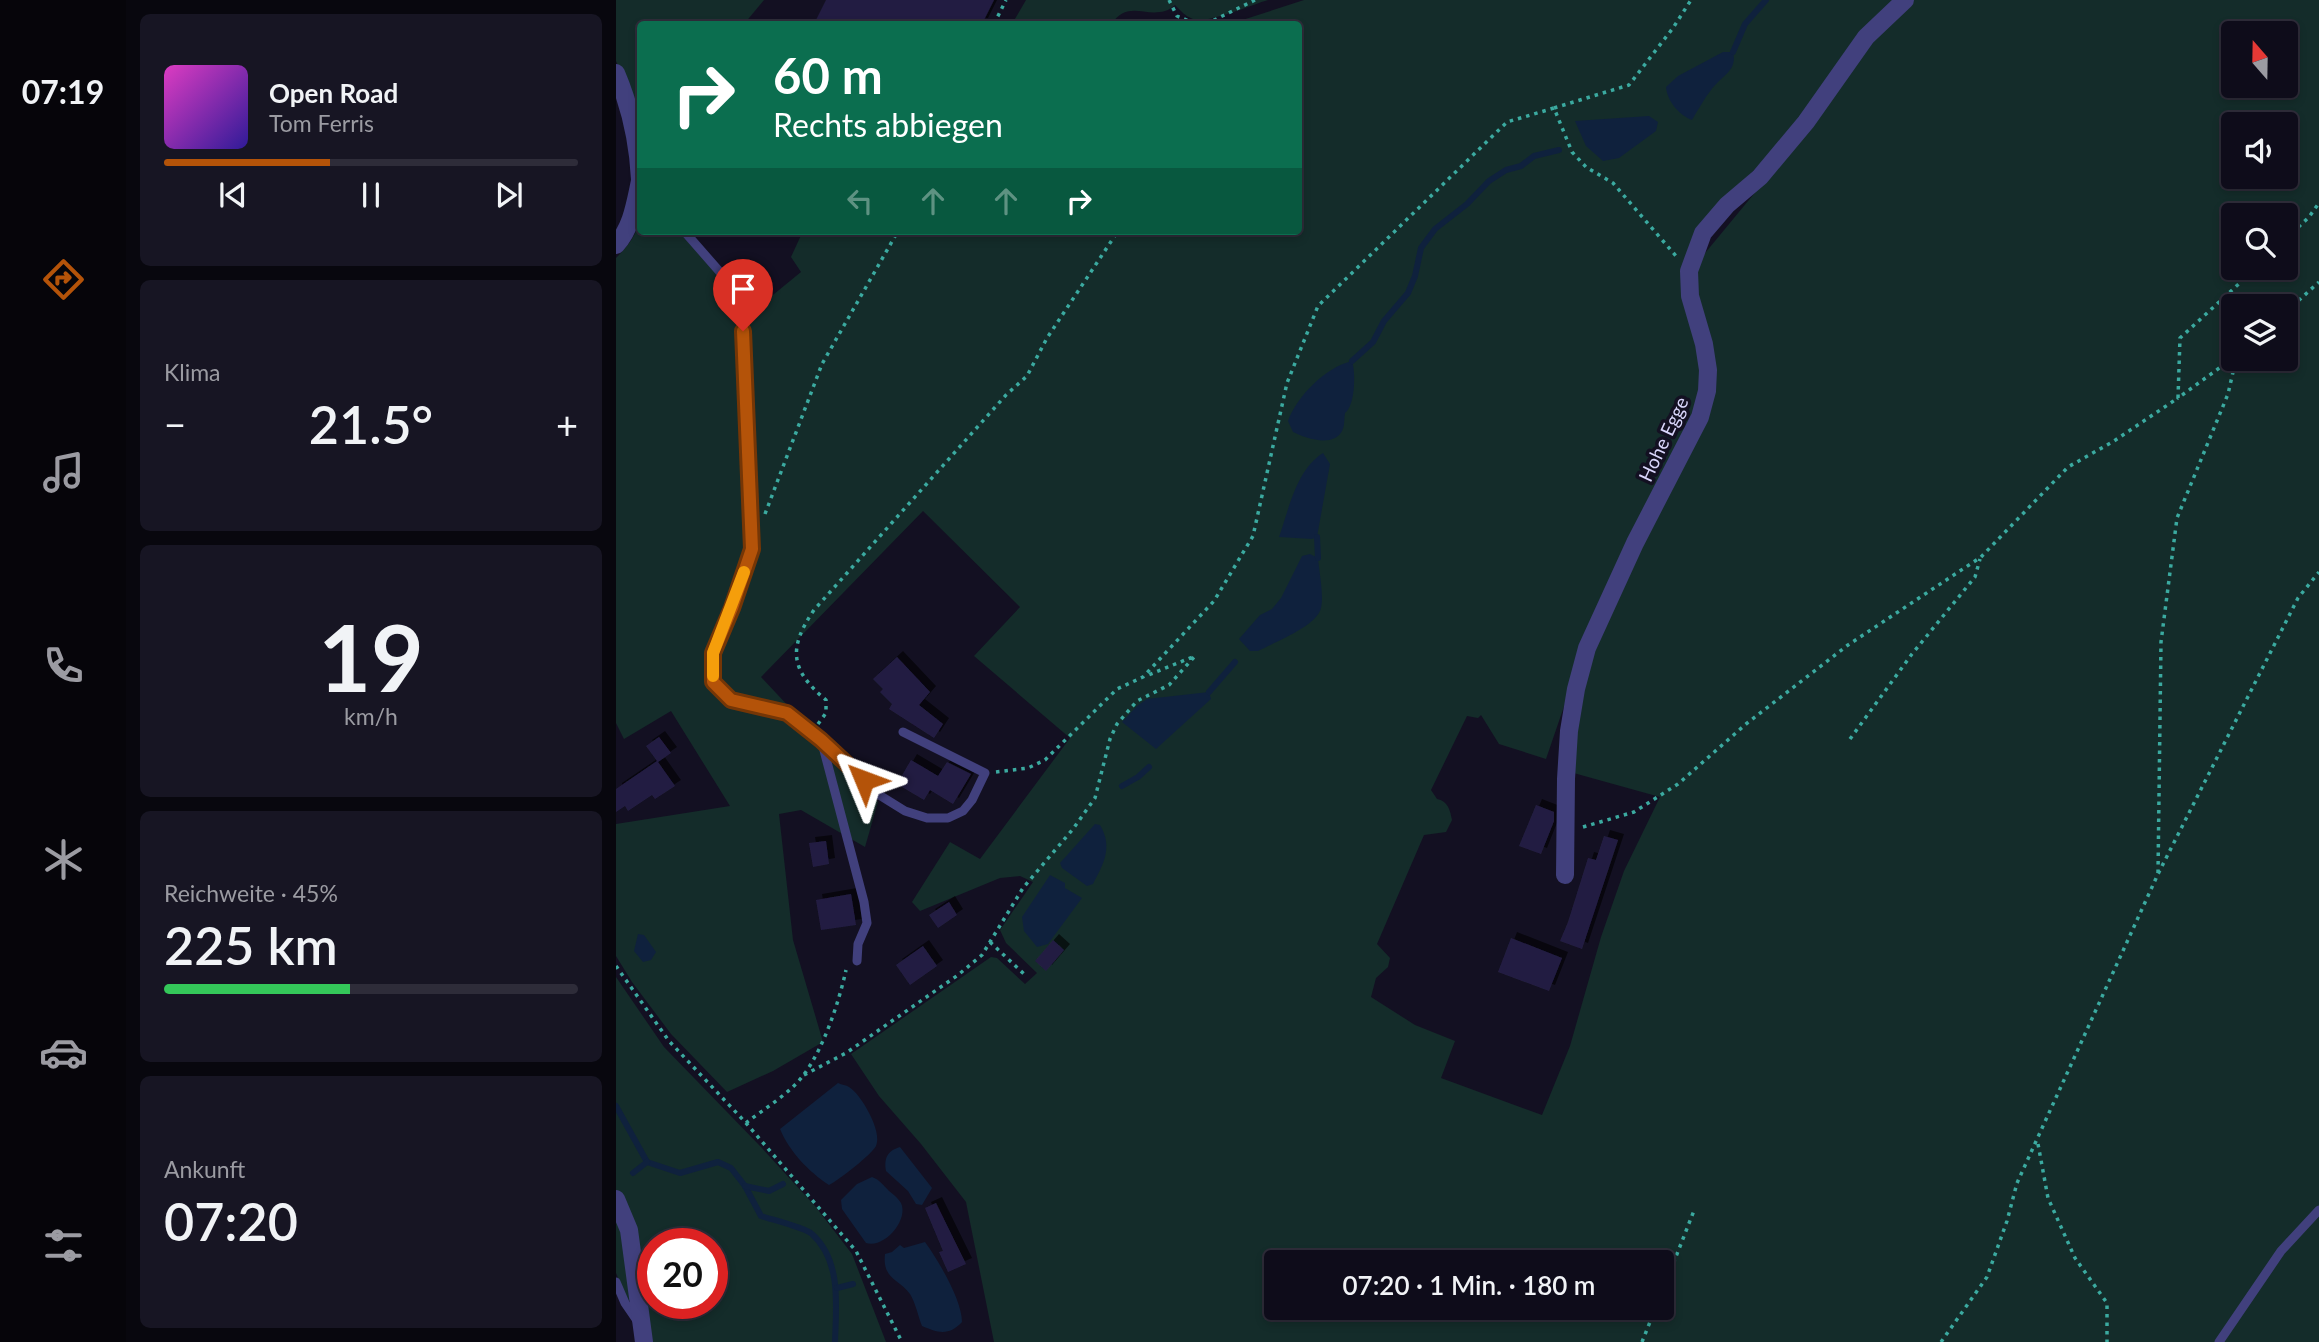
<!DOCTYPE html>
<html lang="de">
<meta charset="utf-8">
<style>
body{margin:0;font-family:Lato,sans-serif;background:#171523;color:#f1f3f6;height:100vh;display:flex;flex-direction:column;font-size:26px;white-space:nowrap}
*{box-sizing:border-box;margin:0}
p{font-size:23px;color:#9b9ba2}
.icon{flex:none;width:38px;height:38px;fill:none;stroke:currentColor;stroke-width:2;stroke-linecap:round;stroke-linejoin:round}
.map{position:relative;flex:1;overflow:hidden}
.side{display:flex;flex-direction:column;gap:14px;padding:14px;background:#08070e;width:490px}
.side>*{flex:none}
.banner{position:absolute;left:21px;top:21px;width:665px;height:214px;border-radius:7px;box-shadow:0 4px 10px #0003,0 0 0 2px #2e2c39;background:#0b6e4f;color:#fff;overflow:hidden}
.needle{width:46px;rotate:340deg}
.buttons{position:absolute;left:1605px;top:21px;display:grid;gap:14px}
.buttons a{display:grid;place-items:center;width:77px;height:77px;border-radius:7px;background:#0e0c1a;box-shadow:0 4px 10px #0003,0 0 0 2px #2e2c39;font-size:35px}
.speed{position:absolute;left:21px;top:1228px;display:flex;gap:14px;font-size:35px;font-weight:700;text-align:center}
.speed>*{display:grid;place-content:center;width:91px;height:91px;border-radius:50%;background:#0e0c1a;box-shadow:0 4px 10px #0003,0 0 0 2px #2e2c39;line-height:1}
.speed .limit{border:10px solid #d22;background:#fff;color:#111}
.pin{position:absolute;display:grid;place-items:center;width:60px;height:60px;color:#fff;margin:-72px -30px;border-radius:50% 50% 50% 0;rotate:-45deg;box-shadow:0 0 7px #0007}
.pin .icon{rotate:45deg}
.me{position:absolute;width:77px;margin:-38px;rotate:314deg;stroke-linejoin:round;filter:drop-shadow(0 0 5px #0008)}
.turn{display:flex;align-items:center;gap:24px;height:147px;padding:0 21px;font-size:32px}
.turn .icon{width:91px;height:91px;stroke-width:2.5}
.turn b{display:block;font-size:49px;line-height:60px}
.lanes{display:flex;align-items:center;height:66px;padding:0 21px;background:#0003;justify-content:center;gap:35px;direction:ltr}
.lanes .off{opacity:.35}
.big{font-size:52px;font-weight:600;line-height:1.1}
.side .card{flex:1;display:flex;flex-direction:column;justify-content:center;gap:10px;min-width:0;padding:0 24px;border-radius:10px;background:#171523}
.side .dial{align-items:center;gap:0}
.dial b{font-size:91px;line-height:1}
.song{display:flex;align-items:center;gap:21px}
.cover{width:84px;height:84px;border-radius:10px;background:linear-gradient(135deg,hsl(310 70% 55%),hsl(250 70% 35%))}
.played{height:7px;border-radius:4px;background:linear-gradient(90deg,#b45309 40%,#2e2c39 40%)}
.keys{display:flex;justify-content:space-around;direction:ltr}
.heat{display:flex;justify-content:space-between;align-items:center;font-size:38px;direction:ltr}
.charge{height:10px;border-radius:5px;background:linear-gradient(90deg,#34c759 45%,#2e2c39 0)}
.trip{position:absolute;left:648px;top:1250px;width:410px;height:70px;border-radius:7px;background:#0e0c1a;box-shadow:0 4px 10px #0003,0 0 0 2px #2e2c39;font-weight:600;line-height:70px;text-align:center}
main{display:flex;flex:1;min-height:0}
.menu{display:flex;flex-direction:column;width:126px;justify-content:space-around;align-items:center;background:#06050a;color:#9b9ba2}
.menu .icon{width:49px;height:49px}
.menu .selected{color:#b45309}
.menu b{font-size:32px;color:#f1f3f6}
.map>svg:first-child{display:block}
.green{fill:#142c2a;fill-rule:evenodd}
.water{fill:#0f213d}
.lines{fill:none;stroke-linecap:round;stroke-linejoin:round}
.stream{stroke:#0f213d;stroke-width:6}
.building{fill:#241e42;filter:url(#shadow)}
.path{stroke:#3baaa0;stroke-width:3.5;stroke-dasharray:3.5 5;stroke-linecap:butt}
.service{stroke:#41407d;stroke-width:9}
.minor{stroke:#41407d;stroke-width:18}
.route-casing{stroke:#753606;stroke-width:18}
.route{stroke:#b45309;stroke-width:12}
.slow{stroke:#f59e0b;stroke-width:12}
.labels{text-anchor:middle;dominant-baseline:central;stroke-width:7;stroke-linejoin:round;paint-order:stroke}
.street-label{font-size:19px;fill:#d9d6fb;stroke:#131022}
</style>
<main>
<nav class="menu">
<b>07:19</b>
<svg class="icon selected" aria-label="directions" viewBox="0 0 24 24"><path d="M12 3l9 9-9 9-9-9zM9 14v-3h6M13 9l2 2-2 2"/></svg>
<svg class="icon" aria-label="music" viewBox="0 0 24 24"><path d="M9 18V5l10-2v13"/><circle cx="6" cy="18" r="3"/><circle cx="16" cy="16" r="3"/></svg>
<svg class="icon" aria-label="phone" viewBox="0 0 24 24"><path d="M5 4h4l2 5-3 2q2 4 5 5l2-3 5 2v4C11 20 4 13 5 4z"/></svg>
<svg class="icon" aria-label="climate" viewBox="0 0 24 24"><path d="M12 3v18M4 7l16 10M4 17L20 7"/></svg>
<svg class="icon" aria-label="car" viewBox="0 0 24 24"><path d="M5 17H2v-5l4-1 3-4h7l3 4 3 1v5h-3M9 17h6M6 11h13"/><circle cx="7" cy="17" r="2"/><circle cx="17" cy="17" r="2"/></svg>
<svg class="icon" aria-label="filters" viewBox="0 0 24 24"><path d="M4 7h16M4 17h16"/><circle cx="9" cy="7" r="2"/><circle cx="15" cy="17" r="2"/></svg>
</nav>
<section class="side">
<div class="card">
<div class="song"><i class="cover"></i><div><b>Open Road</b><p>Tom Ferris</p></div></div>
<div class="played"></div>
<div class="keys"><svg class="icon" aria-label="previous" viewBox="0 0 24 24"><path d="M18 5L8 12l10 7zM5 5v14"/></svg><svg class="icon" aria-label="pause" viewBox="0 0 24 24"><path d="M8 5v14M16 5v14"/></svg><svg class="icon" aria-label="next" viewBox="0 0 24 24"><path d="M6 5l10 7-10 7zM19 5v14"/></svg></div>
</div>
<div class="card"><p>Klima</p>
<div class="heat"><a>−</a><b class="big">21.5°</b><a>+</a></div>
</div>
<div class="card dial"><b>19</b><p>km/h</p></div>
<div class="card"><p>Reichweite · 45%</p><b class="big">225 km</b><div class="charge"></div></div>
<div class="card"><p>Ankunft</p><b class="big">07:20</b></div>
</section>
<div class="map">
<svg width="1703" height="1342" viewBox="0 0 1703 1342">
<defs>
<filter id="shadow"><feDropShadow dx="6" dy="-6" stdDeviation="0" flood-color="#0009"/></filter>
</defs>
<rect width="100%" height="100%" fill="#131022"/>
<g class="green">
<polygon points="0,0 148,0 128,24 24,24 24,118 0,61"/>
<path d="M410,0H652C635,5 592,24 577,19C569,16 565,11 559,5C556,7 553,10 549,11C527,17 513,0 495,24H396Z"/>
<path d="M688,0H1285L1247,34L1161,148L1094,213L1073,246L1069,296L1089,369L1087,388L1079,414L992,586L969,645L930,759L883,744L865,715L862,718L851,716L815,790L821,799C832,801 834,810 836,820L830,832L808,835L761,944L774,958L772,967L760,978L755,997L799,1025L839,1041L825,1078L926,1115L954,1046L985,937L1008,871L1044,797L954,772L959,719L975,649L994,601L1075,448L1092,409L1097,381L1096,360L1079,291L1078,276L1085,258L1193,127L1252,40L1294,0H1703V1207L1662,1251L1604,1342H378L350,1202L305,1144L263,1096L235,1054L375,957L381,958L409,984L421,973L390,943L384,930L417,882L404,876L384,878L304,911L296,902L334,842L364,859L454,738L358,656L404,607L307,511L145,677L262,802L249,847L185,810L163,814L177,940L207,1042L157,1071L111,1092L55,1034L16,982L0,956V824L114,806L55,711L8,739L0,723V258C12,246 21,235 24,218V231H62L101,274L123,305L152,299L185,272L175,257L187,231H682V24H614ZM1617,33H1670V86H1617ZM1617,124H1670V177H1617ZM1617,215H1670V268H1617ZM1617,306H1670V359H1617ZM660,1262H1045V1307H660Z"/>
<path d="M0,977L48,1047L144,1146L199,1206L236,1254L270,1342H34L10,1209L0,1190ZM37,1244H96V1304H37Z"/>
<polygon points="0,1208 9,1230 17,1300 12,1301 0,1273"/>
<polygon points="1703,1210 1703,1342 1605,1342 1665,1251"/>
</g>
<g class="water">
<path d="M1107,52H1117C1122,71 1105,76 1095,90C1088,99 1082,110 1076,120C1063,115 1051,101 1050,87L1062,76Z"/>
<polygon points="1033,116 1042,122 1040,131 1003,158 987,161 970,146 959,121"/>
<path d="M736,361C740,373 739,406 729,413C728,418 729,426 726,431C717,448 689,438 677,432L672,421C681,396 710,367 736,361Z"/>
<path d="M707,453L714,464L701,537L696,539L663,537C673,509 680,470 707,453Z"/>
<path d="M694,554L702,558C703,571 708,595 705,608C701,626 659,642 642,651H634L623,639L644,615L656,609L665,598L686,556Z"/>
<polygon points="593,692 595,699 540,749 506,722 521,706 531,699"/>
<path d="M479,824L484,825C497,847 488,863 477,884L471,886L446,868L444,863Z"/>
<polygon points="434,875 449,883 449,888 466,898 432,944 421,947 408,931 406,917"/>
<polygon points="22,934 28,935 40,952 35,960 27,962 18,951"/>
<path d="M222,1083C226,1085 230,1085 233,1087C245,1094 267,1132 260,1146C256,1154 222,1181 213,1185C193,1172 173,1151 164,1129Z"/>
<path d="M284,1147L316,1188L306,1205L300,1204L292,1191L270,1171C268,1158 271,1151 284,1147Z"/>
<path d="M256,1177C264,1180 267,1185 273,1191C277,1194 282,1198 285,1203C293,1220 268,1249 250,1243L226,1209L225,1200L241,1184Z"/>
<path d="M309,1242C322,1260 346,1300 346,1322C333,1336 322,1333 306,1326C302,1316 300,1304 294,1294C283,1279 266,1279 269,1254L276,1252L284,1245L288,1248Z"/>
</g>
<g class="lines">
<g class="stream">
<polyline points="1117,52 1129,24 1150,0"/>
<polyline points="736,361 757,342 768,321 792,293 799,276 805,248 819,229 851,204 873,181 890,170 905,166 918,156 943,150"/>
<polyline points="701,537 702,558"/>
<polyline points="593,692 619,662"/>
<polyline points="506,786 522,777 533,767"/>
<path d="M0,1106L31,1162L64,1173L102,1162L115,1168L129,1186L145,1216C157,1220 187,1227 196,1234C226,1261 220,1307 219,1342"/>
<polyline points="17,1173 31,1162"/>
<polyline points="129,1186 153,1191 167,1184"/>
<polyline points="221,1288 237,1284"/>
</g>
</g>
<g class="building">
<polygon points="210,0 378,0 366,24 198,24"/>
<polygon points="281,657 314,692 303,705 327,724 318,738 273,709 276,704 264,692 267,689 257,679"/>
<polygon points="43,737 55,753 42,762 59,786 39,799 36,795 12,811 9,806 0,812 0,789 41,761 30,746"/>
<polygon points="295,760 322,776 331,762 355,774 337,804 314,790 308,800 281,784"/>
<polygon points="920,805 938,812 938,821 925,854 903,846"/>
<polygon points="988,836 1002,840 966,949 944,941 952,922 972,858 980,860"/>
<polygon points="210,841 213,864 197,867 193,843"/>
<polygon points="235,894 240,925 205,930 200,900"/>
<polygon points="333,902 341,915 322,928 313,915"/>
<polygon points="895,938 946,958 933,991 882,972"/>
<polygon points="437,940 448,950 430,971 419,961"/>
<polygon points="307,946 321,966 294,985 280,965"/>
<polygon points="320,1203 350,1264 332,1272 323,1252 327,1251 309,1208"/>
</g>
<g class="lines">
<g class="path">
<polyline points="553,0 561,16 580,24"/>
<polyline points="378,24 390,0"/>
<polyline points="590,24 639,0"/>
<polyline points="938,108 1013,85 1057,28 1075,0"/>
<polyline points="1670,239 1693,217 1703,203"/>
<polyline points="1670,312 1703,282"/>
<polyline points="1617,358 1562,398 1564,338 1640,268"/>
<polyline points="149,514 206,364 282,231"/>
<path d="M202,724L210,713V700C174,670 172,648 198,610L390,395L411,376L431,338L502,231"/>
<polyline points="1234,739 1296,654 1359,577 1364,559"/>
<polyline points="380,772 412,768 429,760 501,689 527,677 598,601 637,536 671,383 702,306 891,122 938,108 956,152 970,167 997,183 1060,256"/>
<polyline points="967,827 1018,812 1062,784 1130,724 1232,645 1365,557 1452,467 1498,441 1562,398"/>
<polyline points="1542,873 1545,642 1561,518 1612,394 1620,359"/>
<polyline points="374,942 408,974"/>
<polyline points="0,966 53,1041 130,1123 240,1251 286,1342"/>
<polyline points="188,1075 230,1053 342,975 366,955 407,888 457,829 479,798 494,739 501,724 521,701 553,685 579,656 530,676"/>
<path d="M130,1123C149,1108 175,1093 189,1073C208,1047 223,1002 230,970"/>
<polyline points="1422,1144 1432,1198 1459,1258 1491,1303 1491,1342"/>
<polyline points="1045,1295 1079,1208"/>
<polyline points="1026,1342 1040,1307"/>
<polyline points="1325,1342 1371,1277 1391,1221 1401,1183 1542,874 1682,598 1703,572"/>
</g>
<g class="service">
<polyline points="68,231 117,287 125,304 136,549 116,608 98,653 97,682 115,700 171,713 237,768 260,793 289,811 311,818 332,818 347,811 356,800 369,773 287,732"/>
<polyline points="205,739 248,902 251,923 242,944 241,961"/>
<polyline points="0,1282 9,1303 22,1322"/>
<polyline points="1603,1342 1665,1251 1703,1210"/>
</g>
<g class="minor">
<path d="M0,73C15,108 22,141 24,179"/>
<path d="M0,245C16,227 19,204 24,181"/>
<polyline points="949,875 950,779 953,731 960,689 971,648 1019,543 1084,417 1091,391 1092,370 1088,344 1074,296 1073,271 1087,233 1111,205 1144,177 1190,122 1250,37 1289,0"/>
<polyline points="0,1199 13,1230 28,1342"/>
</g>
</g>
<g class="lines">
<defs>
<polyline id="route" points="127,331 136,549 116,608 97,653 97,682 115,700 171,713 205,740 248,780"/>
</defs>
<use href="#route" class="route-casing"/>
<use href="#route" class="route"/>
<polyline class="slow" points="97,676 97,653 128,572"/>
</g>
<g class="labels">
<g class="street-label">
<text transform="translate(1047 439) rotate(-65)">Hohe Egge</text>
</g>
</g>
</svg>
<div class="buttons">
<a><svg class="needle" viewBox="-14 -14 28 28"><path d="M0-13l5 13h-10z" fill="#e53935"/><path d="M0 13l5-13h-10z" fill="#9b9ba2"/></svg></a>
<a><svg class="icon" aria-label="sound" viewBox="0 0 24 24"><path d="M4 9h4l5-4v14l-5-4H4zM17 9q2 3 0 6"/></svg></a>
<a><svg class="icon" aria-label="search" viewBox="0 0 24 24"><circle cx="10" cy="10" r="6"/><path d="M15 15l6 6"/></svg></a>
<a><svg class="icon" aria-label="layers" viewBox="0 0 24 24"><path d="M12 4l9 5-9 5-9-5zM3 14l9 5 9-5"/></svg></a>
</div>
<div class="speed"><div class="limit">20</div></div>
<div class="pin" style="left:127px;top:331px;background:#d93025"><svg class="icon" aria-label="arrive" viewBox="0 0 24 24"><path d="M6 21V4h12l-3 4 3 4H6"/></svg></div>
<svg class="me" style="left:248px;top:780px" viewBox="-20 -20 40 40"><path d="M0-17L14 15 0 8-14 15z" fill="#b45309" stroke="#fff" stroke-width="4"/></svg>
<div class="trip">07:20 · 1 Min. · 180 m</div>
<div class="banner">
<div class="turn"><svg class="icon" aria-label="right" viewBox="0 0 24 24"><path d="M7 20v-9h11M14 6l5 5-5 5"/></svg><div><b>60 m</b>Rechts abbiegen</div></div>
<div class="lanes"><svg class="icon off" aria-label="left" viewBox="0 0 24 24"><path d="M17 20v-9H6M10 6l-5 5 5 5"/></svg><svg class="icon off" aria-label="ahead" viewBox="0 0 24 24"><path d="M12 20V5M6 11l6-6 6 6"/></svg><svg class="icon off" aria-label="ahead" viewBox="0 0 24 24"><path d="M12 20V5M6 11l6-6 6 6"/></svg><svg class="icon" aria-label="right" viewBox="0 0 24 24"><path d="M7 20v-9h11M14 6l5 5-5 5"/></svg></div>
</div>
</div>
</main>
